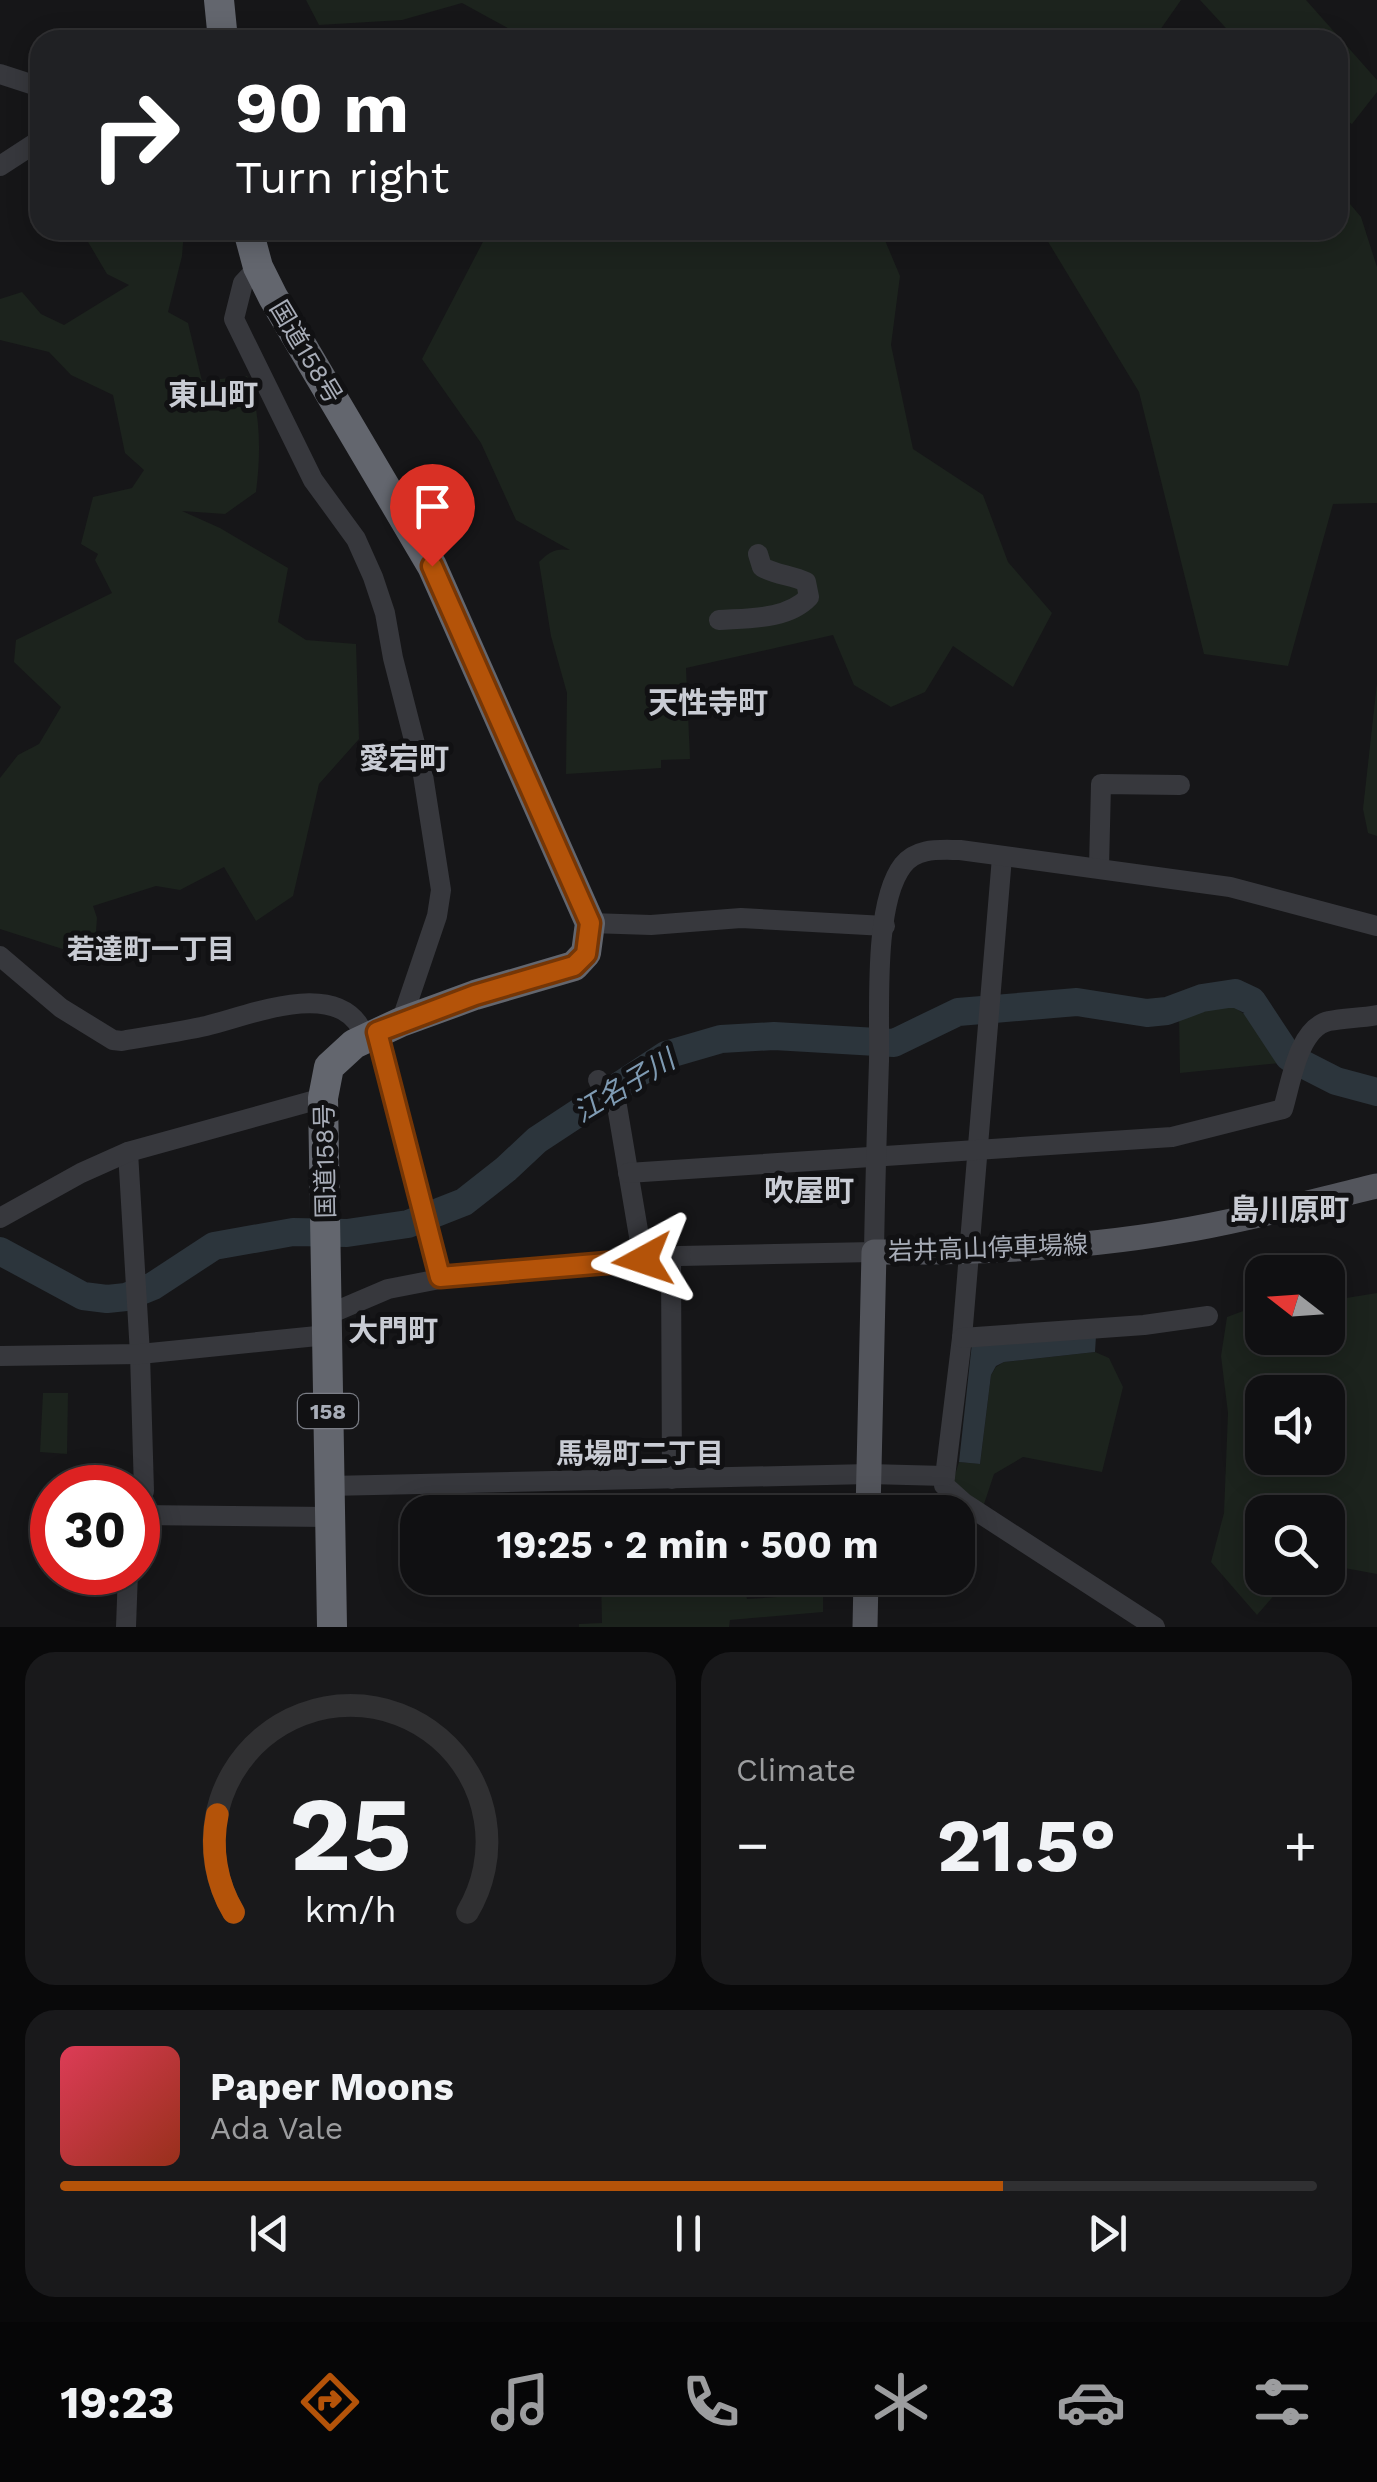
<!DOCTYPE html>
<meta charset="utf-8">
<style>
body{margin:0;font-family:"Work Sans","Noto Sans JP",sans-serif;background:#19191b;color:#f1f3f6;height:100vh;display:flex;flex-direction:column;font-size:38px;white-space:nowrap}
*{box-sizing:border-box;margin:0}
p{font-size:32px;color:#9c9d9f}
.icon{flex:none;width:55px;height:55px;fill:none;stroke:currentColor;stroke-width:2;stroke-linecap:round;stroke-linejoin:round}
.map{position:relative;height:1627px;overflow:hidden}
.details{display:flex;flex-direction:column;gap:25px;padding:25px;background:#09090a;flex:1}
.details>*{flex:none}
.banner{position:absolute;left:30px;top:30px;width:1318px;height:210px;border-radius:30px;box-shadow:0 5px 25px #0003,0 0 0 2px #303032;background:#202124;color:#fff;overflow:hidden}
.needle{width:65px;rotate:287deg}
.tools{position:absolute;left:1245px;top:1255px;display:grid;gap:20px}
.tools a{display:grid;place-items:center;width:100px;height:100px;border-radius:20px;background:#101012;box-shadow:0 5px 25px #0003,0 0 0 2px #303032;font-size:50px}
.speed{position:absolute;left:30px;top:1465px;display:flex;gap:20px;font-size:50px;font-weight:700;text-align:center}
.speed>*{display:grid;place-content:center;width:130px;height:130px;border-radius:50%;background:#101012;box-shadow:0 5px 25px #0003,0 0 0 2px #303032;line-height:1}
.speed .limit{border:15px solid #d22;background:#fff;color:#111}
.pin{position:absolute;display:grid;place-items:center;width:85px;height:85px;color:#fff;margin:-102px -42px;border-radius:50% 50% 50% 0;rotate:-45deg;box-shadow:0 0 10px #0007}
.pin .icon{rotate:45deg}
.me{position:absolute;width:110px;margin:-55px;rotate:265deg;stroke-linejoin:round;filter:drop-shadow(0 0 8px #0008)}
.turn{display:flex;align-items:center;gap:35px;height:210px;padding:0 40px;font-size:45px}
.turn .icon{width:130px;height:130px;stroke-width:2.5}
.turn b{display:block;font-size:70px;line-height:85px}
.big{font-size:75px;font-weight:700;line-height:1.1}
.details .widget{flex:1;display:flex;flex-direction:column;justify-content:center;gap:15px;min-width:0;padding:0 35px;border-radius:30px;background:#19191b}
.details .dial{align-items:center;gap:0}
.dial svg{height:260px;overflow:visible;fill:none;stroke:#303032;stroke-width:7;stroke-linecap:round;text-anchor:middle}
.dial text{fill:#f1f3f6;stroke:none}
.song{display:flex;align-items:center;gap:30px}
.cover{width:120px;height:120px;border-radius:15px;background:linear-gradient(135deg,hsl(350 70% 55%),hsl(10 70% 35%))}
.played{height:10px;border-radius:5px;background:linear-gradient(90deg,#b45309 75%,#303032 75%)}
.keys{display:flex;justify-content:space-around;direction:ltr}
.heat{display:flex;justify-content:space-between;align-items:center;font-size:55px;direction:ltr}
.details .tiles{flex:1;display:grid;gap:25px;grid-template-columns:1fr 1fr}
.widget:last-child{grid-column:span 2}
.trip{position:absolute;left:400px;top:1495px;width:575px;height:100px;border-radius:30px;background:#101012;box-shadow:0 5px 25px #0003,0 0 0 2px #303032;font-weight:700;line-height:100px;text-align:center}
.tab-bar{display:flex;height:160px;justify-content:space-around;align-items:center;background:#060607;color:#9c9d9f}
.tab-bar .icon{width:70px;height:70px}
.tab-bar .on{color:#b45309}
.tab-bar b{font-size:45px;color:#f1f3f6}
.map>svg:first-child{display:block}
.green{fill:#1c231d;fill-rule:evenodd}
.water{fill:#2c353c}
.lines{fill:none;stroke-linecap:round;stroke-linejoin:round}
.river{stroke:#2c353c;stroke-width:28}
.minor{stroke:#37383d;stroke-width:20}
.major{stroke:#53555c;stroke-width:25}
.highway{stroke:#63666e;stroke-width:30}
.route-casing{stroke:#753606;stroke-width:25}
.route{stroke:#b45309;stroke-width:18}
.labels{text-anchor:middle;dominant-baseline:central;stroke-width:10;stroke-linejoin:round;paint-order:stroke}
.shield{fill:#111113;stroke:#7b7e86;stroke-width:2.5}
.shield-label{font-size:22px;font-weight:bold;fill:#a8adb8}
.street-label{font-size:25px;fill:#a8adb8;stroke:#111113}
.neighbourhood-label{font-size:28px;font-weight:bold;fill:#c9ccd4;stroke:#111113}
.water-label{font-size:28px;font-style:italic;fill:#7f9bb3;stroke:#111113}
.quarter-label{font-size:30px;font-weight:bold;fill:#c9ccd4;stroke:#111113}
</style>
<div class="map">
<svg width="1377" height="1627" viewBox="0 0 1377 1627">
<rect width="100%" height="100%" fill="#161618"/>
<g class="green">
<polygon points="306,0 1181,0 1153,40 901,40 898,37 880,40 495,40 515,32 462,3 402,20 319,25"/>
<polygon points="1200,0 1306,0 1377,80 1377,92 1352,124 1338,116 1338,40 1237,40"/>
<polygon points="1338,196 1345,198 1361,217 1377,267 1377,503 1333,504 1288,666 1204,654 1139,392 1041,230 1338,230"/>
<path d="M81,230H184L182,256L168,312L188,323L202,381L247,376C261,412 261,453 256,492L225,514L182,511L220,528L288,568L278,622L306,640L356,644L359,739L319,784L293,896L256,921L224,867L180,890L156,886L93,906L97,918L95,945L72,952L0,929V778L18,755L39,744L61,707L14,662L16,640L112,593L95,560L98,554L81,544L93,497L132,488L144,470L125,453L113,395L71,375L49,352L0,340V299L22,292L41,314L64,325L129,285L107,274Z"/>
<path d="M504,230H888L884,238L900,276L891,345L913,449L983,495L1008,562L1052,613L1013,687L953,646L925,692L891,707L854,685L833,635L686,668L690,759L661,760V768L566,774L567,693L551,636L539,562C550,551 556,548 570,550L516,520L481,443L422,359L486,236Z"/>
<polygon points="1377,683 1377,836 1368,833 1363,809"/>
<path d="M1215,1003C1251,1006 1260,1034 1280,1063L1180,1073L1179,1016Z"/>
<path d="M1377,1293V1574L1328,1565V1512H1262V1578H1280L1277,1592L1257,1615L1211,1562L1224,1513L1228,1413L1221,1356L1227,1317L1262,1304V1338H1328V1301ZM1262,1392H1328V1458H1262Z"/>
<polygon points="1095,1352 1109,1358 1123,1387 1102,1472 1023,1457 994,1474 983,1507 953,1481 959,1462 980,1464 991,1375 996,1367 1004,1362"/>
<polygon points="43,1393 68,1393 67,1454 40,1452"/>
<polygon points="601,1578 639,1578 640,1583 707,1579 708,1592 745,1590 747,1599 823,1594 823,1612 730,1620 729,1627 579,1627 579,1624 602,1623"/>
</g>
<polygon class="water" points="1096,1336 1095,1352 1004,1362 996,1366 991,1375 980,1464 959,1462 972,1343"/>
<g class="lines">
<polyline class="river" points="0,1251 83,1296 107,1299 126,1297 153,1286 214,1246 293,1232 347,1233 408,1224 464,1202 506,1169 537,1140 666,1055 721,1039 774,1036 894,1043 958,1012 1077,1002 1147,1013 1167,1011 1202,998 1235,993 1252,1001 1289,1057 1336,1081 1377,1092"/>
<g class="minor">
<polyline points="0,74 40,87"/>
<polyline points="0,166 40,140"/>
<polyline points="258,267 243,283 234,319 313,480 356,539 373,577 385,613 393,658 423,775 441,890 437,916 401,1022"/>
<path d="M719,620C749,618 787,620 809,597L806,582C792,575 776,575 762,567L758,554"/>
<polyline points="1002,857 962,1338 944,1485 964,1503 1155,1627"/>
<polyline points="1099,868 1101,784 1180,785"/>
<polyline points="590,923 651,925 741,918 885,926"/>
<path d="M0,956L61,1008L113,1040L122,1041C150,1036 179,1032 206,1026C252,1015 342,975 365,1037"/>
<polyline points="377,1032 440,1277"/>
<polyline points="598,1080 617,1106 643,1260"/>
<polyline points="128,1152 140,1354 144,1491 138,1501"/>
<path d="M628,1173L1172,1137L1283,1109C1291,1083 1298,1028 1329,1021C1344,1018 1361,1018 1377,1015"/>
<polyline points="0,1218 81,1173 128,1152 323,1098"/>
<polyline points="671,1259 672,1479"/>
<path d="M327,1315L388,1289L476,1272L680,1256L874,1252C875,1188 877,1124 879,1061C880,1012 873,903 903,865C917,847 940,850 960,850L1230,887L1377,926"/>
<polyline points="962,1338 1144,1325 1208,1316"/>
<polyline points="0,1356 140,1354 327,1335"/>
<polyline points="329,1486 869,1474 945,1476"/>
<polyline points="138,1515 329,1517"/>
<polyline points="126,1627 128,1572"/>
</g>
<g class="major">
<path d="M868,1512L874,1252C975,1253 1074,1249 1174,1232C1242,1221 1310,1202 1377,1186"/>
<polyline points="865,1627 866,1578"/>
</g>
<g class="highway">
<polyline points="219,0 223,40"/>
<polyline points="248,230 258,267 273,297 432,566 590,923 586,953 574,966 475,995 401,1022 354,1044 329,1067 323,1098 332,1627"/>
</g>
</g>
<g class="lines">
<defs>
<polyline id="route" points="432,566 590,923 586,954 574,966 475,995 377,1032 440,1277 643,1260"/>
</defs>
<use href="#route" class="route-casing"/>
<use href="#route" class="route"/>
</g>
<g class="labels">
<rect class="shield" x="298" y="1394" width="60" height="34" rx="8"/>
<g class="shield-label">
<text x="328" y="1411">158</text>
</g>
<g class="street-label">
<text transform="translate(306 352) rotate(59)">国道158号</text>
<text transform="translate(325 1161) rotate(-91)">国道158号</text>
<text transform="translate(988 1248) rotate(-2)">岩井高山停車場線</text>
</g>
<g class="neighbourhood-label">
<text x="151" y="949">若達町一丁目</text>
<text x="640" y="1453">馬場町二丁目</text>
</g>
<g class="water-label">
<text transform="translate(624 1086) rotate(-31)">江名子川</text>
</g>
<g class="quarter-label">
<text x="213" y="394">東山町</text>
<text x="708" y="702">天性寺町</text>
<text x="404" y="758">愛宕町</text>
<text x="809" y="1190">吹屋町</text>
<text x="1289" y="1209">島川原町</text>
<text x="393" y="1330">大門町</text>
</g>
</g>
</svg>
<div class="tools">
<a><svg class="needle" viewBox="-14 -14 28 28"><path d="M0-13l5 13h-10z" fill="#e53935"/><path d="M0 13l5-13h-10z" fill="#9c9d9f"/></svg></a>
<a><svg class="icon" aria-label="sound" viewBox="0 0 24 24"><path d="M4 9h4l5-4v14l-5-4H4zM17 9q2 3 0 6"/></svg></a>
<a><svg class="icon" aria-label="search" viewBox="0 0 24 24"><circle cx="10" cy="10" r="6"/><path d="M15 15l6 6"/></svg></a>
</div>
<div class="speed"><div class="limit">30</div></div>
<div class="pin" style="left:432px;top:566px;background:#d93025"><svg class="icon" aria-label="arrive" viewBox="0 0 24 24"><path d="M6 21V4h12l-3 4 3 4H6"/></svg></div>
<svg class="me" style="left:643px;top:1260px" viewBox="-20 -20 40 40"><path d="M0-17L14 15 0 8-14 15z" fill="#b45309" stroke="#fff" stroke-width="4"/></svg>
<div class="trip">19:25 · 2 min · 500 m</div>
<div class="banner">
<div class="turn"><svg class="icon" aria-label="right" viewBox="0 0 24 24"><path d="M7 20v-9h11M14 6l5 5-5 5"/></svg><div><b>90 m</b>Turn right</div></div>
</div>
</div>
<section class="details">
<div class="tiles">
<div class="widget dial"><svg viewBox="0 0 100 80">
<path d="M14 69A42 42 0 1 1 86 69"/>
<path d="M14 69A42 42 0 0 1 9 39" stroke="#b45309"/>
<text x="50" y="56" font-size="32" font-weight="700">25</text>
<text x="50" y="72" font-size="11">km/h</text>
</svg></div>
<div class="widget"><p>Climate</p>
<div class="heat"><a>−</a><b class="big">21.5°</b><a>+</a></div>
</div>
<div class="widget">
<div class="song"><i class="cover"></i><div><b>Paper Moons</b><p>Ada Vale</p></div></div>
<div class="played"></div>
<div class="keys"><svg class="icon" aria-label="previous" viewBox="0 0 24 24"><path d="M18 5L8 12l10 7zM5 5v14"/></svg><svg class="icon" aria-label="pause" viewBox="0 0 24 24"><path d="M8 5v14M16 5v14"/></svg><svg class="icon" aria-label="next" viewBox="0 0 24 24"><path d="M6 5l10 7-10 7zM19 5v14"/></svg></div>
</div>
</div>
</section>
<nav class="tab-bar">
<b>19:23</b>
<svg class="icon on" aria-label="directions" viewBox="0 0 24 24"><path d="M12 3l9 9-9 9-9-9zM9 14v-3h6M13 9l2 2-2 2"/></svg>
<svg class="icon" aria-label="music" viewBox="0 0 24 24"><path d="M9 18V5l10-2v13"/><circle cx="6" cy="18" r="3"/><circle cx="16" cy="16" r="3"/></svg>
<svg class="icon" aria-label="phone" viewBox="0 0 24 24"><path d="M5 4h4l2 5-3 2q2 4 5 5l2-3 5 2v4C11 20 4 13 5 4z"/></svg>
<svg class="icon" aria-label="climate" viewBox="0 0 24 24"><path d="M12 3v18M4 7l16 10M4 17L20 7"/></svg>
<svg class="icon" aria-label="car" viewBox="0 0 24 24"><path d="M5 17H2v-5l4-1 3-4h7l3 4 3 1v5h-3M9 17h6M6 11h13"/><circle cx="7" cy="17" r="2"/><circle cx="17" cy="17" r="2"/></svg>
<svg class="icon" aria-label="filters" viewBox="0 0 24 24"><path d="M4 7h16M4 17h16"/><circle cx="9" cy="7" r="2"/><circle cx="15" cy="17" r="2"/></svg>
</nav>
